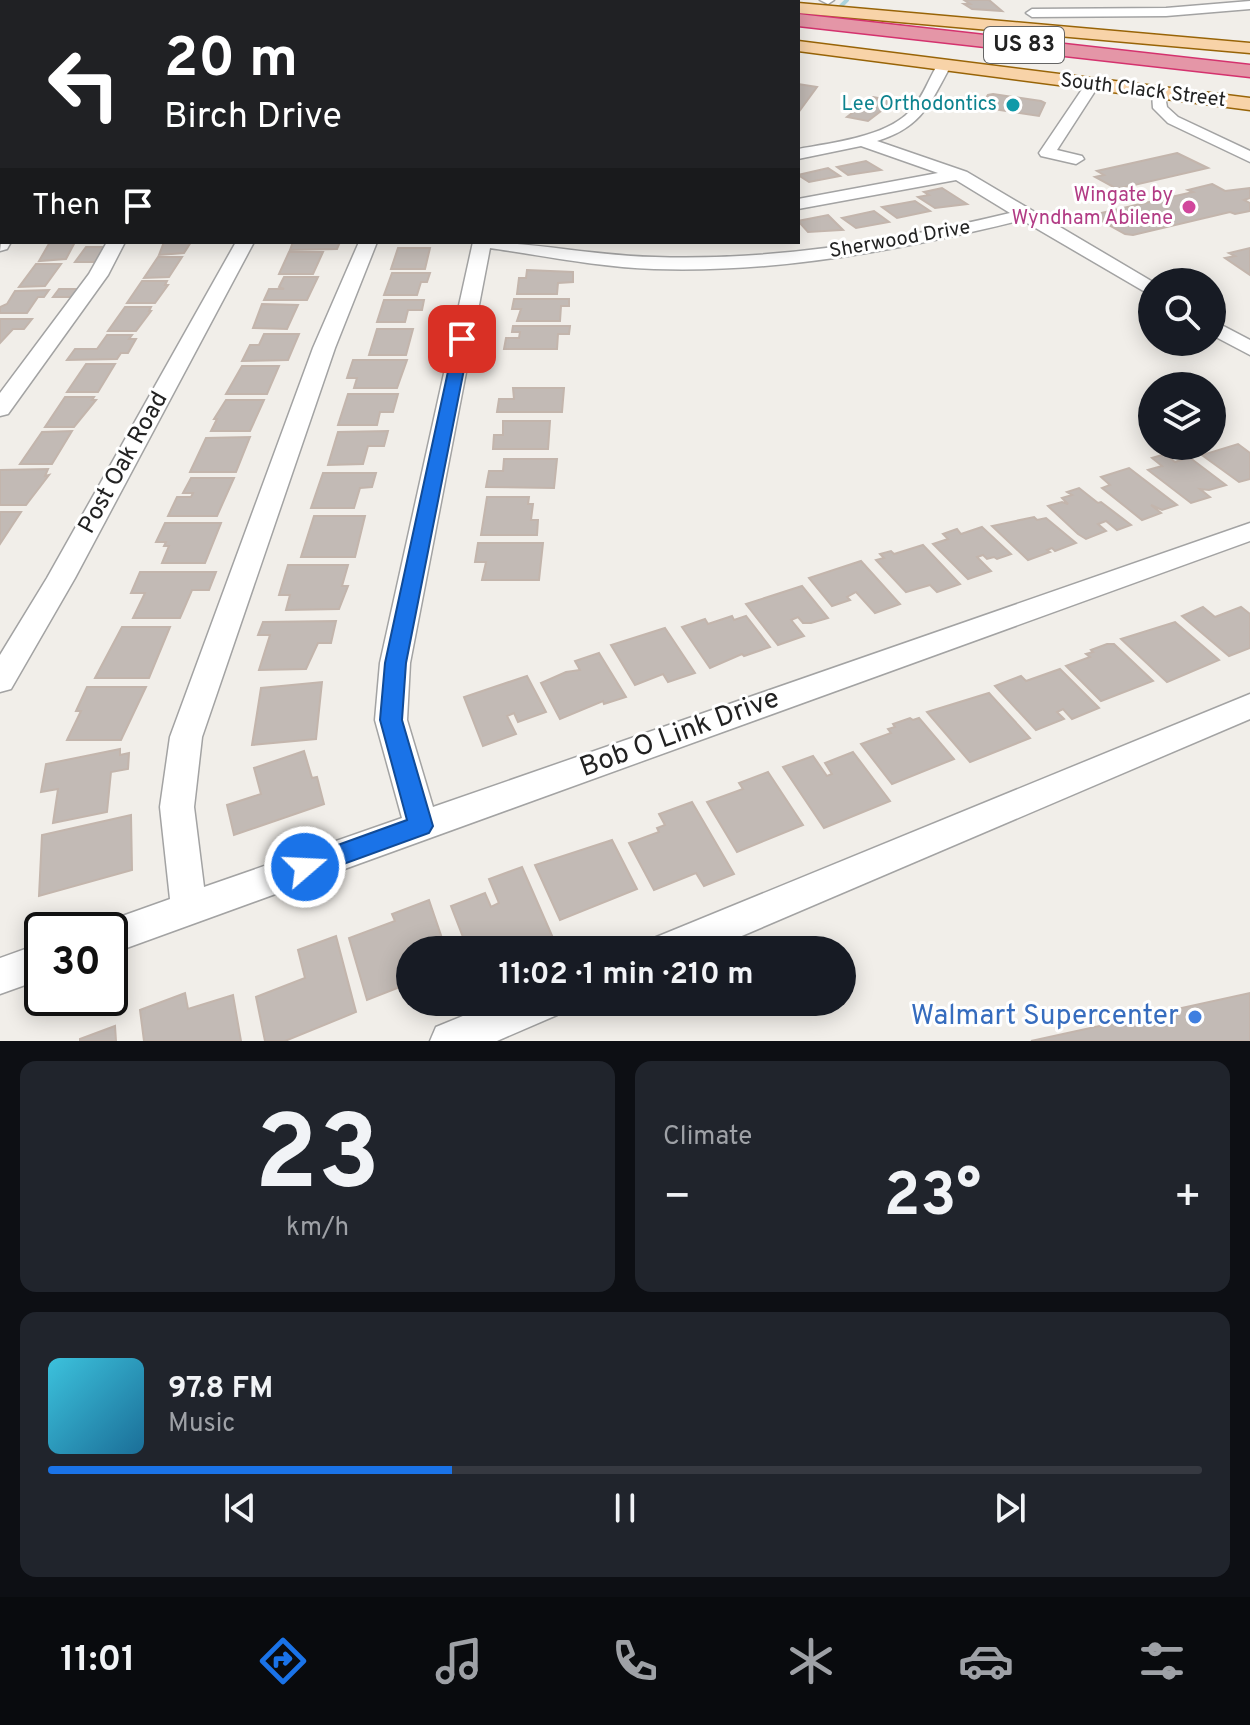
<!DOCTYPE html>
<meta charset="utf-8">
<style>
body{margin:0;font-family:Overpass,sans-serif;background:#20242c;color:#f1f3f6;height:100vh;display:flex;flex-direction:column;font-size:30px;white-space:nowrap}
*{box-sizing:border-box;margin:0}
p{font-size:26px;color:#9ea1a6}
.icon{flex:none;width:44px;height:44px;fill:none;stroke:currentColor;stroke-width:2;stroke-linecap:round;stroke-linejoin:round}
.map{position:relative;height:1041px;overflow:hidden}
.side{display:flex;flex-direction:column;gap:20px;padding:20px;background:#0d0f14;flex:1}
.side>*{flex:none}
.banner{position:absolute;left:0px;top:0px;width:800px;height:244px;box-shadow:0 4px 20px #0003;background:#202124;color:#fff;overflow:hidden}
.tools{position:absolute;left:1138px;top:268px;display:grid;gap:16px}
.tools a{display:grid;place-items:center;width:88px;height:88px;border-radius:50%;background:#171b24;box-shadow:0 4px 20px #0003;font-size:40px}
.speed{position:absolute;left:24px;top:912px;display:flex;gap:16px;font-size:40px;font-weight:700;text-align:center}
.speed>*{display:grid;place-content:center;width:104px;height:104px;border-radius:50%;background:#171b24;box-shadow:0 4px 20px #0003;line-height:1}
.speed .limit{border:4px solid #111;border-radius:12px;background:#fff;color:#111}
.pin{position:absolute;display:grid;place-items:center;width:68px;height:68px;color:#fff;margin:-34px;border-radius:16px;box-shadow:0 4px 12px #0006}
.me{position:absolute;width:88px;margin:-44px;rotate:71deg;stroke-linejoin:round;filter:drop-shadow(0 0 6px #0008)}
.turn{display:flex;align-items:center;gap:28px;height:168px;padding:0 32px;font-size:36px}
.turn .icon{width:104px;height:104px;stroke-width:2.5}
.turn b{display:block;font-size:56px;line-height:68px}
.then{display:flex;align-items:center;height:76px;padding:0 32px;background:#0003;gap:16px;font-size:30px}
.big{font-size:60px;font-weight:700;line-height:1.1}
.side .tile{flex:1;display:flex;flex-direction:column;justify-content:center;gap:12px;min-width:0;padding:0 28px;border-radius:16px;background:#20242c}
.side .dial{align-items:center;gap:0}
.dial b{font-size:104px;line-height:1}
.song{display:flex;align-items:center;gap:24px}
.cover{width:96px;height:96px;border-radius:12px;background:linear-gradient(135deg,hsl(190 70% 55%),hsl(200 70% 35%))}
.played{height:8px;border-radius:4px;background:linear-gradient(90deg,#1a73e8 35%,#363941 35%)}
.keys{display:flex;justify-content:space-around;direction:ltr}
.heat{display:flex;justify-content:space-between;align-items:center;font-size:44px;direction:ltr}
.side .tiles{flex:1;display:grid;gap:20px;grid-template-columns:1fr 1fr}
.tile:last-child{grid-column:span 2}
.trip{position:absolute;left:396px;top:936px;width:460px;height:80px;border-radius:40px;background:#171b24;box-shadow:0 4px 20px #0003;font-weight:700;line-height:80px;text-align:center}
.tabs{display:flex;height:128px;justify-content:space-around;align-items:center;background:#090b0e;color:#9ea1a6}
.tabs .icon{width:56px;height:56px}
.tabs .current{color:#1a73e8}
.tabs b{font-size:36px;color:#f1f3f6}
.map>svg:first-child{display:block}
.lines{fill:none;stroke-linecap:round;stroke-linejoin:round}
.stream{stroke:#acd3dc;stroke-width:4}
.building{fill:#c2bab5;stroke:#c3b5ac;stroke-width:2}
.minor-casing{stroke:#a3a3a3;stroke-width:3}
.major-casing{stroke:#986407;stroke-width:3}
.highway-casing{stroke:#d4326e;stroke-width:3}
.minor{fill:#fff;fill-rule:evenodd}
.major{fill:#f8d3a8;fill-rule:evenodd}
.highway{fill:#e496a7;fill-rule:evenodd}
.route{fill:#1a73e8;stroke:#114b97;stroke-width:2}
.culture-dot{fill:#0f9aa8;stroke:#fff;stroke-width:3}
.hotel-dot{fill:#d1479c;stroke:#fff;stroke-width:3}
.shop-dot{fill:#3f7fe0;stroke:#fff;stroke-width:3}
.labels{text-anchor:middle;dominant-baseline:central;stroke-width:6;stroke-linejoin:round;paint-order:stroke}
.far-street-label{font-size:20px;fill:#222;stroke:#fff}
.far-culture-label{font-size:20px;fill:#0d838f;stroke:#fff;text-anchor:end}
.far-hotel-label{font-size:20px;fill:#b23c85;stroke:#fff;text-anchor:end}
.shield{fill:#fff;stroke:#646464;stroke-width:2}
.shield-label{font-size:22px;font-weight:bold;fill:#222}
.street-label{font-size:24px;fill:#222;stroke:#fff}
.near-street-label{font-size:28px;fill:#222;stroke:#fff}
.near-shop-label{font-size:28px;fill:#366cbe;stroke:#fff;text-anchor:end}
</style>
<div class="map">
<svg width="1250" height="1041" viewBox="0 0 1250 1041">
<rect width="100%" height="100%" fill="#f1eee9"/>
<g class="lines">
<polyline class="stream" points="841,6 847,0"/>
</g>
<g class="building">
<polygon points="964,0 989,0 1002,11 972,9 964,4 970,4"/>
<polygon points="798,84 817,87 798,113"/>
<polygon points="993,94 1041,101 1045,103 1039,116 980,107 988,95"/>
<polygon points="873,97 894,101 868,121 847,117"/>
<polygon points="1177,153 1208,168 1117,189 1095,177 1104,175 1097,171"/>
<polygon points="866,161 881,170 848,175 837,167"/>
<polygon points="828,168 840,176 809,182 798,175"/>
<polygon points="1212,184 1225,191 1250,188 1250,198 1244,200 1250,203 1250,211 1235,214 1230,212 1133,235 1125,234 1098,219 1103,218 1097,214 1193,192 1188,190"/>
<polygon points="942,188 967,204 935,208 918,197 929,195 924,192"/>
<polygon points="915,201 930,211 897,218 882,207"/>
<polygon points="874,211 889,222 856,228 842,218"/>
<polygon points="828,215 843,230 808,232 798,221"/>
<polygon points="50,242 75,242 66,259 39,261"/>
<polygon points="164,242 191,242 184,253 159,255"/>
<polygon points="293,242 340,242 337,249 290,250"/>
<polygon points="86,247 106,247 95,262 75,262"/>
<polygon points="398,248 430,248 425,269 391,269"/>
<polygon points="1250,248 1250,275 1225,258 1235,256 1229,253"/>
<polygon points="289,252 323,252 313,274 279,274"/>
<polygon points="158,257 182,257 169,277 144,278"/>
<polygon points="36,264 61,264 45,286 19,287"/>
<polygon points="527,270 573,272 573,282 558,283 557,294 517,294 519,278 526,278"/>
<polygon points="392,273 430,273 427,282 421,282 417,295 384,295"/>
<polygon points="284,277 318,277 307,300 264,300 269,289 284,289 279,287"/>
<polygon points="142,281 167,281 165,285 168,285 155,303 127,303"/>
<polygon points="59,289 80,289 74,297 53,297"/>
<polygon points="49,290 44,297 38,297 27,313 0,313 0,307 7,304 15,291"/>
<polygon points="514,299 569,299 569,306 561,306 560,321 517,321 521,309 512,309"/>
<polygon points="384,300 424,300 422,310 408,310 405,322 377,322"/>
<polygon points="262,304 298,305 287,329 253,328"/>
<polygon points="125,307 151,307 149,311 151,311 136,331 108,331"/>
<polygon points="0,319 32,319 24,329 13,329 0,343"/>
<polygon points="513,326 570,326 569,334 558,334 557,349 504,349 506,338 519,338 520,332 512,332"/>
<polygon points="377,329 413,329 406,355 369,355"/>
<polygon points="264,334 299,334 288,360 242,361 250,345 259,345"/>
<polygon points="107,335 132,335 129,339 136,339 128,353 121,353 117,359 67,360 75,349 97,349"/>
<polygon points="353,360 407,360 397,388 354,388 357,378 347,378"/>
<polygon points="86,364 115,364 98,392 67,392"/>
<polygon points="242,366 279,366 267,394 226,394"/>
<polygon points="513,388 564,388 562,412 497,412 499,399 514,399"/>
<polygon points="348,394 398,394 393,412 380,412 377,425 338,425"/>
<polygon points="65,397 94,397 92,400 96,400 74,427 45,427"/>
<polygon points="226,400 264,400 250,431 211,431 217,419 214,419"/>
<polygon points="503,421 550,421 548,449 493,449 494,435 503,435"/>
<polygon points="72,431 52,464 20,464 42,432"/>
<polygon points="388,431 384,446 368,446 363,464 328,465 338,432"/>
<polygon points="250,437 236,472 190,472 206,438"/>
<polygon points="1238,444 1250,453 1250,479 1239,482 1202,455"/>
<polygon points="1165,454 1175,462 1189,457 1226,485 1209,490 1200,489 1210,497 1191,503 1148,470 1162,466 1152,458"/>
<polygon points="504,459 557,459 554,488 486,487 489,471 503,471"/>
<polygon points="1129,468 1177,505 1162,510 1151,505 1161,513 1142,520 1102,488 1110,485 1101,477"/>
<polygon points="48,469 45,476 49,475 26,505 0,505 0,470"/>
<polygon points="323,473 376,473 372,487 360,488 354,508 311,508"/>
<polygon points="191,478 234,478 217,516 168,516 177,497 191,497 193,493 183,493"/>
<polygon points="1079,488 1098,503 1101,502 1131,525 1117,530 1106,521 1098,524 1106,531 1086,539 1078,534 1048,506 1062,502 1068,504 1062,498 1072,495 1067,492"/>
<polygon points="487,497 529,497 528,504 533,504 531,520 538,520 537,535 481,535"/>
<polygon points="0,512 21,512 0,544"/>
<polygon points="314,516 365,516 355,557 301,557"/>
<polygon points="1034,517 1037,520 1046,518 1076,543 1055,551 1052,548 1047,550 1050,552 1028,560 992,526"/>
<polygon points="165,523 221,523 205,563 162,563 169,546 164,546 166,542 156,542"/>
<polygon points="982,527 1011,554 997,559 994,557 987,559 983,555 977,557 991,571 968,579 933,544 948,539 943,534 957,529 961,534"/>
<polygon points="478,543 543,543 539,580 482,580 486,562 475,562"/>
<polygon points="923,545 960,584 937,592 930,585 906,592 876,560 884,558 880,554 891,551 894,554"/>
<polygon points="861,561 900,604 875,613 856,592 847,597 850,600 832,606 809,578"/>
<polygon points="288,565 348,565 342,586 348,586 339,609 286,610 290,595 279,595"/>
<polygon points="140,572 216,572 209,590 192,590 180,618 133,618 145,593 131,593"/>
<polygon points="802,586 828,618 811,623 803,623 798,617 791,620 804,636 778,645 746,604"/>
<polygon points="1203,607 1215,617 1241,607 1250,614 1250,648 1229,656 1182,616"/>
<polygon points="732,616 734,620 746,616 770,647 744,656 742,654 710,668 682,627 705,619 708,624"/>
<polygon points="336,621 331,643 318,643 306,669 259,670 270,635 258,635 263,622"/>
<polygon points="1175,622 1219,660 1167,682 1121,639"/>
<polygon points="122,627 170,627 149,678 95,678"/>
<polygon points="665,628 695,673 668,682 663,674 635,685 611,645"/>
<polygon points="1107,644 1114,644 1153,681 1101,701 1066,666 1090,657 1086,654 1093,652 1091,650"/>
<polygon points="599,653 626,697 604,704 603,701 560,719 541,683 566,672 580,670 575,661"/>
<polygon points="1060,669 1099,708 1072,719 1063,709 1057,712 1064,719 1036,730 995,686 1021,676 1026,681"/>
<polygon points="527,676 546,712 518,722 514,713 507,716 516,734 483,746 464,697"/>
<polygon points="322,682 316,739 252,745 261,688"/>
<polygon points="87,687 146,687 121,740 67,740 81,711 76,711"/>
<polygon points="989,693 1030,738 970,762 927,712"/>
<polygon points="910,718 913,720 919,718 954,759 892,784 861,744 891,733 888,729 895,727 893,724"/>
<polygon points="120,749 120,755 129,753 128,769 111,772 107,812 53,823 58,789 41,792 46,764"/>
<polygon points="304,751 312,778 317,777 324,804 234,835 227,805 261,794 254,768"/>
<polygon points="853,752 890,801 824,828 783,767 813,756 827,776 832,774 825,763"/>
<polygon points="768,772 803,825 737,852 707,802 743,789 739,783"/>
<polygon points="692,802 734,874 704,886 696,873 654,890 629,843 659,832 657,828 665,825 659,814"/>
<polygon points="131,815 132,870 39,896 42,835"/>
<polygon points="612,840 637,889 560,920 535,865"/>
<polygon points="522,867 553,938 524,950 468,950 451,906 485,893 491,907 499,903 489,879"/>
<polygon points="429,900 446,950 410,950 410,983 367,1000 349,938 395,921 392,914"/>
<polygon points="336,936 356,1012 285,1041 265,1041 256,997 305,978 298,950"/>
<polygon points="185,993 188,1009 233,995 241,1041 144,1041 140,1010"/>
<polygon points="1250,993 1250,1041 1031,1041"/>
<polygon points="115,1026 116,1041 80,1041 80,1039"/>
</g>
<g class="lines">
<defs>
<g id="minor">
<polygon points="4,0 24,0 25,2 5,2"/>
<polygon points="66,0 86,0 87,2 67,2"/>
<polygon points="778,0 790,0 777,2"/>
<polygon points="820,0 834,0 828,4"/>
<polygon points="1250,1 1250,9 1166,16 1032,17 1026,13 1032,9 1166,8"/>
<rect x="0" y="46" width="2" height="8"/>
<path d="M944,61L951,65C930,104 922,127 877,141L967,172L1153,282L1152,296L1022,220C901,250 779,273 654,269C599,267 544,256 490,248L410,663L407,720L433,807L1250,523V541L110,954V930H94L97,925L170,899L160,807L170,737L313,348L359,242H377L335,348L202,737L194,807L204,887L402,818L375,720L380,663L473,242C535,242 593,256 655,257C775,261 893,241 1010,213L956,180L798,209V199L938,173L861,146L798,159V149C831,143 886,137 910,111C923,98 929,78 939,62Z"/>
<rect x="0" y="71" width="2" height="8"/>
<polygon points="1092,81 1099,85 1057,150 1082,156 1084,159 1076,164 1041,156 1039,153 1087,82"/>
<polygon points="1159,90 1164,91 1167,107 1178,117 1250,151 1250,162 1168,123 1153,108 1152,94"/>
<rect x="0" y="100" width="2" height="8"/>
<rect x="0" y="131" width="2" height="10"/>
<polygon points="2,235 2,242 11,242 7,249 0,251"/>
<polygon points="107,242 125,242 108,275 8,414 0,416 0,393 89,274"/>
<polygon points="236,242 254,242 75,578 11,689 0,692 0,655 47,578"/>
<polygon points="1212,320 1250,340 1250,355 1212,335"/>
<polygon points="1250,694 1250,719 709,950 648,950 654,938"/>
<polygon points="42,943 42,979 0,994 0,958"/>
<polygon points="497,1002 563,1002 557,1015 497,1041 430,1041 436,1027"/>
</g>
<g id="major">
<polygon points="394,0 421,0 423,2 396,2"/>
<polygon points="691,0 729,0 731,2 693,2"/>
<polygon points="798,3 1250,43 1250,53 798,13"/>
<polygon points="798,41 1250,98 1250,110 798,51"/>
</g>
<g id="highway">
<polygon points="485,0 520,0 521,2 486,2"/>
<polygon points="600,0 635,0 636,2 601,2"/>
<polygon points="798,14 1250,65 1250,77 798,26"/>
</g>
</defs>
<use href="#minor" class="minor-casing"/>
<use href="#major" class="major-casing"/>
<use href="#highway" class="highway-casing"/>
<use href="#minor" class="minor"/>
<use href="#major" class="major"/>
<use href="#highway" class="highway"/>
</g>
<polygon class="route" points="462,334 470,339 406,663 402,720 433,826 429,833 305,878 296,875 293,867 296,860 407,820 380,720 385,663 455,339"/>
<circle class="culture-dot" cx="1013" cy="105" r="8"/>
<circle class="hotel-dot" cx="1189" cy="207" r="8"/>
<circle class="shop-dot" cx="1195" cy="1017" r="8"/>
<g class="labels">
<g class="far-street-label">
<text transform="translate(1143 91) rotate(7)">South Clack Street</text>
<text transform="translate(900 240) rotate(-10)">Sherwood Drive</text>
</g>
<g class="far-culture-label">
<text x="997" y="105">Lee Orthodontics</text>
</g>
<g class="far-hotel-label">
<text x="1173" y="196">Wingate by<tspan x="1173" dy="23">Wyndham Abilene</tspan></text>
</g>
<rect class="shield" x="984" y="27" width="80" height="36" rx="6"/>
<g class="shield-label">
<text x="1024" y="45">US 83</text>
</g>
<g class="street-label">
<text transform="translate(124 463) rotate(-61)">Post Oak Road</text>
</g>
<g class="near-street-label">
<text transform="translate(680 734) rotate(-20)">Bob O Link Drive</text>
</g>
<g class="near-shop-label">
<text x="1179" y="1017">Walmart Supercenter</text>
</g>
</g>
</svg>
<div class="tools">
<a><svg class="icon" aria-label="search" viewBox="0 0 24 24"><circle cx="10" cy="10" r="6"/><path d="M15 15l6 6"/></svg></a>
<a><svg class="icon" aria-label="layers" viewBox="0 0 24 24"><path d="M12 4l9 5-9 5-9-5zM3 14l9 5 9-5"/></svg></a>
</div>
<div class="speed"><div class="limit">30</div></div>
<div class="pin" style="left:462px;top:339px;background:#d93025"><svg class="icon" aria-label="arrive" viewBox="0 0 24 24"><path d="M6 21V4h12l-3 4 3 4H6"/></svg></div>
<svg class="me" style="left:305px;top:867px" viewBox="-20 -20 40 40"><circle r="17" fill="#1a73e8" stroke="#fff" stroke-width="3"/><path d="M0-11L8 9 0 5-8 9z" fill="#fff"/></svg>
<div class="trip">11:02 · 1 min · 210 m</div>
<div class="banner">
<div class="turn"><svg class="icon" aria-label="left" viewBox="0 0 24 24"><path d="M17 20v-9H6M10 6l-5 5 5 5"/></svg><div><b>20 m</b>Birch Drive</div></div>
<div class="then">Then<svg class="icon" aria-label="arrive" viewBox="0 0 24 24"><path d="M6 21V4h12l-3 4 3 4H6"/></svg></div>
</div>
</div>
<section class="side">
<div class="tiles">
<div class="tile dial"><b>23</b><p>km/h</p></div>
<div class="tile"><p>Climate</p>
<div class="heat"><a>−</a><b class="big">23°</b><a>+</a></div>
</div>
<div class="tile">
<div class="song"><i class="cover"></i><div><b>97.8 FM</b><p>Music</p></div></div>
<div class="played"></div>
<div class="keys"><svg class="icon" aria-label="previous" viewBox="0 0 24 24"><path d="M18 5L8 12l10 7zM5 5v14"/></svg><svg class="icon" aria-label="pause" viewBox="0 0 24 24"><path d="M8 5v14M16 5v14"/></svg><svg class="icon" aria-label="next" viewBox="0 0 24 24"><path d="M6 5l10 7-10 7zM19 5v14"/></svg></div>
</div>
</div>
</section>
<nav class="tabs">
<b>11:01</b>
<svg class="icon current" aria-label="directions" viewBox="0 0 24 24"><path d="M12 3l9 9-9 9-9-9zM9 14v-3h6M13 9l2 2-2 2"/></svg>
<svg class="icon" aria-label="music" viewBox="0 0 24 24"><path d="M9 18V5l10-2v13"/><circle cx="6" cy="18" r="3"/><circle cx="16" cy="16" r="3"/></svg>
<svg class="icon" aria-label="phone" viewBox="0 0 24 24"><path d="M5 4h4l2 5-3 2q2 4 5 5l2-3 5 2v4C11 20 4 13 5 4z"/></svg>
<svg class="icon" aria-label="climate" viewBox="0 0 24 24"><path d="M12 3v18M4 7l16 10M4 17L20 7"/></svg>
<svg class="icon" aria-label="car" viewBox="0 0 24 24"><path d="M5 17H2v-5l4-1 3-4h7l3 4 3 1v5h-3M9 17h6M6 11h13"/><circle cx="7" cy="17" r="2"/><circle cx="17" cy="17" r="2"/></svg>
<svg class="icon" aria-label="filters" viewBox="0 0 24 24"><path d="M4 7h16M4 17h16"/><circle cx="9" cy="7" r="2"/><circle cx="15" cy="17" r="2"/></svg>
</nav>
